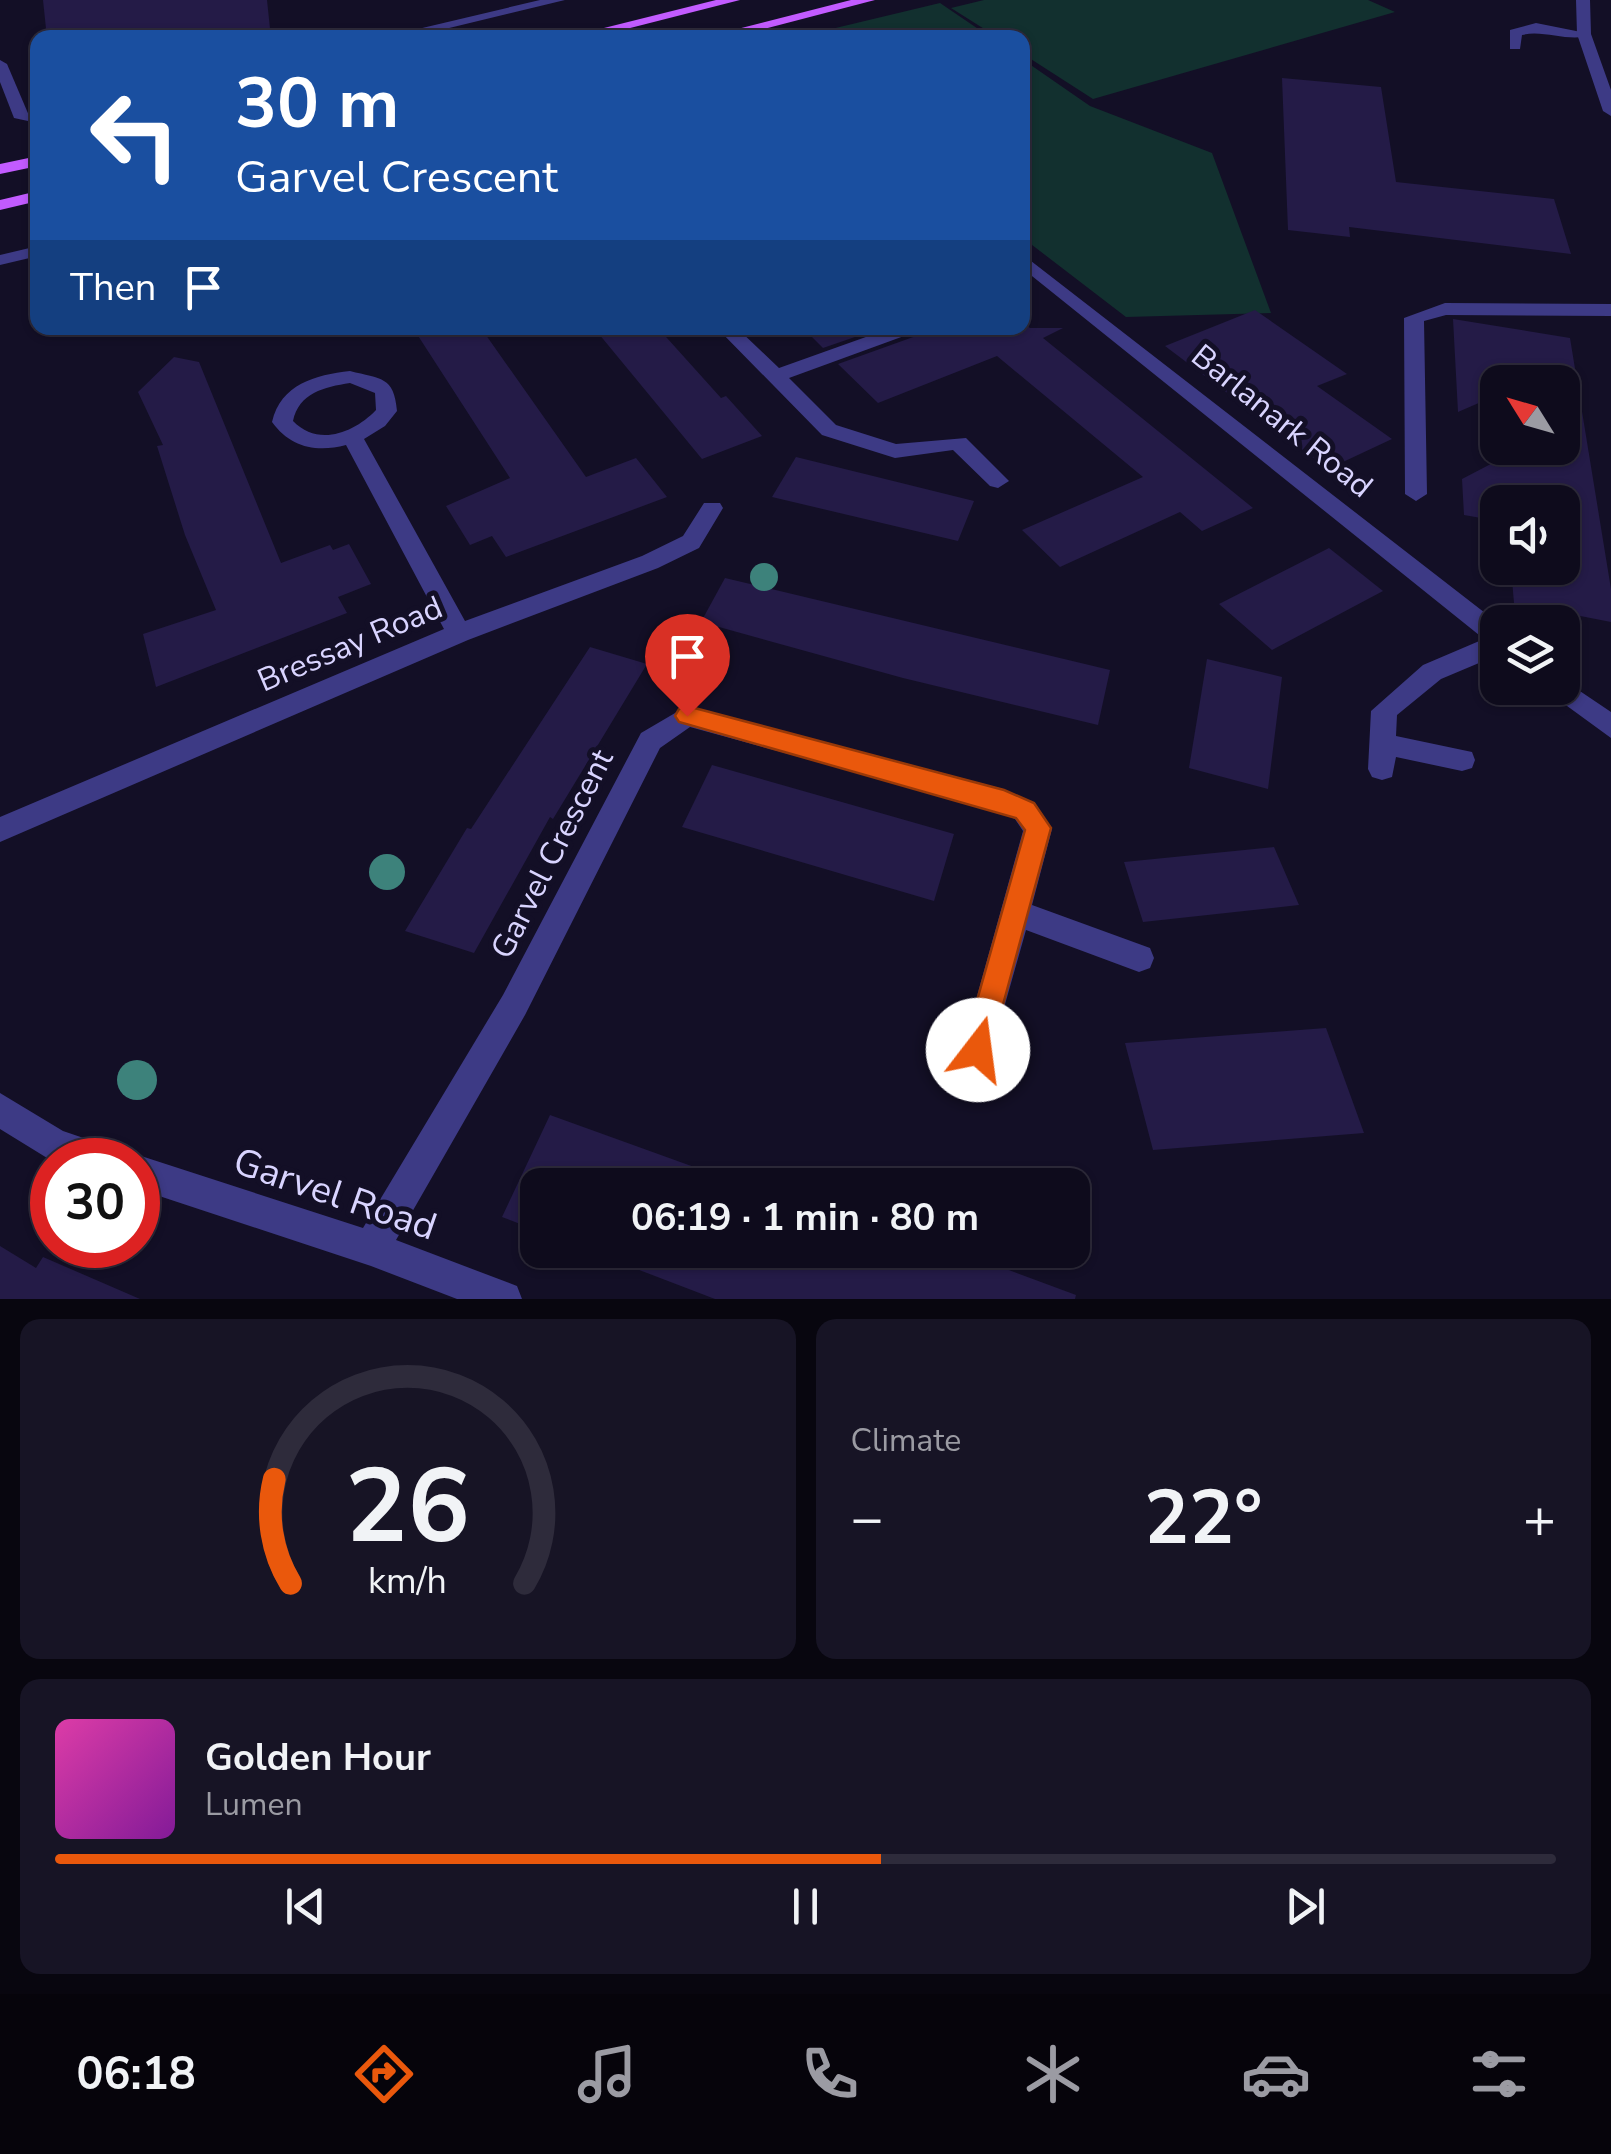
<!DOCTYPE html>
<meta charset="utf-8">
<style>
body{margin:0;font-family:"Nunito Sans",sans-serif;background:#171425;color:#f1f3f6;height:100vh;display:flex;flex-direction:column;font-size:38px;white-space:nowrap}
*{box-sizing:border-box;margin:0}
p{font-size:32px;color:#9b9ba3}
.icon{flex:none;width:55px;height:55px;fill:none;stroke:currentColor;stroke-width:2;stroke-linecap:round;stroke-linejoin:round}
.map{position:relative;height:1299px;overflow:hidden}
.panel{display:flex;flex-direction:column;gap:20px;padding:20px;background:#08060f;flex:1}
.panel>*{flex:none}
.guide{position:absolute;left:30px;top:30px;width:1000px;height:305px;border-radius:20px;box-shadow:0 2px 8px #0004,0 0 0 2px #2e2b3b;background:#1a4fa0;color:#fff;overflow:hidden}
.needle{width:65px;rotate:307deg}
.tools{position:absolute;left:1480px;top:365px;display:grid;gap:20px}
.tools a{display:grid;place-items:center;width:100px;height:100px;border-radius:20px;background:#0e0b1c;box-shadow:0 2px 8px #0004,0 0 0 2px #2e2b3b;font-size:50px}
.speed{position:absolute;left:30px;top:1138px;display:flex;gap:20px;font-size:50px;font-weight:700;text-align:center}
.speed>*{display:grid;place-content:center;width:130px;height:130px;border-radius:50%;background:#0e0b1c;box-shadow:0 2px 8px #0004,0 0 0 2px #2e2b3b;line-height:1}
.speed .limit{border:15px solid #d22;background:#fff;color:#111}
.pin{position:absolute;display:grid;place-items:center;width:85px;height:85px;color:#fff;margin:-102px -42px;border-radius:50% 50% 50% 0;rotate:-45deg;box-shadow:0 0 10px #0007}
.pin .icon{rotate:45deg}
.me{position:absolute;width:110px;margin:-55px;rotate:15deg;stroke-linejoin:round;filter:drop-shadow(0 0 8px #0008)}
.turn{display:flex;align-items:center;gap:35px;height:210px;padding:0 40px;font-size:45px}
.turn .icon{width:130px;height:130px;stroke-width:2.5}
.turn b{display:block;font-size:70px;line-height:85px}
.then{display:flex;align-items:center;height:95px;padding:0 40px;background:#0003;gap:20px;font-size:38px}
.big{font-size:75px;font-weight:700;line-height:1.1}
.panel .card{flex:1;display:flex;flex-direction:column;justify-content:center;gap:15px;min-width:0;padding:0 35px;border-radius:20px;background:#171425}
.panel .dial{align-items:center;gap:0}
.dial svg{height:260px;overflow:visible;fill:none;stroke:#2e2b3b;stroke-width:7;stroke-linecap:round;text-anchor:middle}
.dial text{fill:#f1f3f6;stroke:none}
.song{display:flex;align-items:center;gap:30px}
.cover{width:120px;height:120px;border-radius:15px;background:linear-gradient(135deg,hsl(320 70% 55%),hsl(290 70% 35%))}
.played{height:10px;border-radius:5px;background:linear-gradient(90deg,#ea580c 55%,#2e2b3b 55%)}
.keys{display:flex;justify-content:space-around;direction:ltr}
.heat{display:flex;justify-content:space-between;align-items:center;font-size:55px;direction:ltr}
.panel .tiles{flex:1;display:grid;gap:20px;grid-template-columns:1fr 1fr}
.card:last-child{grid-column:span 2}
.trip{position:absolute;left:520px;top:1168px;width:570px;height:100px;border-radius:20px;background:#0e0b1c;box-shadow:0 2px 8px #0004,0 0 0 2px #2e2b3b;font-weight:700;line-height:100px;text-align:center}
.menu{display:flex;height:160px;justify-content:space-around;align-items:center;background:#06040b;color:#9b9ba3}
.menu .icon{width:70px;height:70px}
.menu .on{color:#ea580c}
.menu b{font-size:45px;color:#f1f3f6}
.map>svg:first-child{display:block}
.green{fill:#12302f}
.building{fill:#241b47}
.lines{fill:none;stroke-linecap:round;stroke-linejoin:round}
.service{fill:#3d3a85;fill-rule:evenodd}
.minor{fill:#3d3a85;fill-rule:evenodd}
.tertiary{fill:#3d3a85;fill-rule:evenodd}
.primary{fill:#c25bff;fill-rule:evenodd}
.tree{fill:#3d827b}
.route{fill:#ea580c;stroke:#983908;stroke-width:2.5}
.labels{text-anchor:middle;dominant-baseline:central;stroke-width:10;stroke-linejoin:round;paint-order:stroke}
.street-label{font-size:32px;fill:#d9d4ff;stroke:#130f26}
.near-street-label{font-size:38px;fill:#d9d4ff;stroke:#130f26}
</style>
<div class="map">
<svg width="1611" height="1299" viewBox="0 0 1611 1299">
<rect width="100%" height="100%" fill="#130f26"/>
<g class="green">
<polygon points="984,0 1368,0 1395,12 1093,99 1023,54 1022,38 997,37 951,8"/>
<polygon points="940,3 990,37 798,37"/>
<polygon points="1022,59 1090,106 1212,153 1271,313 1126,317 1023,238"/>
</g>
<g class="building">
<polygon points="43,0 267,0 271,38 47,38"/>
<polygon points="1282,78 1381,87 1396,182 1554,199 1571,254 1349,227 1350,237 1288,230"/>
<polygon points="1255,310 1347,374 1317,386 1392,439 1328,469 1165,346"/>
<polygon points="1453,319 1570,338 1611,589 1611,622 1514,603 1511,568 1562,568 1562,502 1498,502 1498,521 1464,515 1462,479 1508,455 1504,448 1562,448 1562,382 1498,382 1498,435 1481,402 1458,412"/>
<polygon points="1024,323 1030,328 1063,328 1043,338 1253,508 1202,531 1180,512 1060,567 1022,530 1143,477 997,356 878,403 838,364 916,336 921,328 1022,328"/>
<polygon points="413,328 481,328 586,477 636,458 667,497 506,557 492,536 470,545 446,506 510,478"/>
<polygon points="594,328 658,328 721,398 726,396 762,436 702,459"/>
<polygon points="803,328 881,328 823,348"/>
<polygon points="174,357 199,362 281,563 330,545 333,550 349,544 371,584 338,597 347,613 156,687 143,634 216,610 185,535 157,446 163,445 138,392"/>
<polygon points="796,457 869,475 974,501 958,541 772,497"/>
<polygon points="1329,548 1383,591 1272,650 1219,604"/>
<polygon points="725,578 1110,670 1098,725 903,678 701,622"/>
<polygon points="590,647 647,664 553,819 550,817 474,953 405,931 467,828 471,829"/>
<polygon points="1207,659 1282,677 1268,789 1189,768"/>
<polygon points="712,765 954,834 934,901 682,827"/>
<polygon points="1274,847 1299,905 1143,922 1124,862"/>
<polygon points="1326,1028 1364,1133 1153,1150 1125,1043"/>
<polygon points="550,1115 744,1185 538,1185 538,1231 502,1217"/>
<polygon points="0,1246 36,1268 43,1257 140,1299 0,1299"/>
<polygon points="587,1250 955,1250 1076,1295 1075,1299 715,1299"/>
</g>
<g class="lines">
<g class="service">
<path d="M1536,23L1591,34C1573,44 1544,29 1522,35L1520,49H1510V30Z"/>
<polygon points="1445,303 1611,304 1611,316 1446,315 1424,321 1427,494 1416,501 1405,494 1404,318"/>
</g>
<g class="minor">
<polygon points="540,0 565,0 408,38 380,38"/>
<polygon points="0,60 7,64 30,118 28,121 14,118 0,82"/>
<polygon points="38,246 38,256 0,265 0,255"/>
<polygon points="1022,254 1498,623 1498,655 1441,679 1397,715 1396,736 1472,752 1475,760 1472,768 1462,771 1396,757 1392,777 1382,780 1372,777 1368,769 1371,711 1423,665 1484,639 1022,268"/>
<polygon points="717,328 737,328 779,368 891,328 917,328 915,332 789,378 836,425 896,444 966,438 1009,481 998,488 990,486 953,450 895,458 822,435"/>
<path d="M350,371C381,379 394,376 397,411L385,426L364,439L465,621L642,556L683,536L704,503H720L723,508L699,548L658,568L468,640L0,842V817L444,629L346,445C316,453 290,447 272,422C281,384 315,375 350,371ZM350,383L375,393L376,410C354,433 318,447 293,421C299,393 324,387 350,383Z"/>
<polygon points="1562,679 1611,712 1611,738 1552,695 1548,688 1562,688"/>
<polygon points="687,706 1003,789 1035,803 1052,829 1032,905 1150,948 1154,958 1150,968 1139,972 1026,930 989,1061 978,1066 967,1061 962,1050 1023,831 1015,819 997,811 690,727 660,748 525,1015 396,1240 517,1286 522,1299 457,1299 371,1266 138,1189 138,1160 126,1160 138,1155 363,1228 503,995 641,733"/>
<polygon points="0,1093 63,1131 113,1148 118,1160 52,1161 0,1129"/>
</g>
<polygon class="tertiary" points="1576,0 1590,0 1591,34 1611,90 1611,116 1603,111 1577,34"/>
<g class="primary">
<polygon points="716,0 740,0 591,38 564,38"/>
<polygon points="851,0 875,0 729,38 702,38"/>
<polygon points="38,156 38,166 0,174 0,164"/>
<polygon points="38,191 38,201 0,210 0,200"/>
</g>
</g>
<g class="tree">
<circle cx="764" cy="577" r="14"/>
<circle cx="387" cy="872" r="18"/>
<circle cx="137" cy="1080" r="20"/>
</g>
<polygon class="route" points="687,706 1004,790 1034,803 1051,828 988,1060 978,1064 967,1060 963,1050 1025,830 1016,818 679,722 675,716 679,709"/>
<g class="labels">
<g class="street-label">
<text transform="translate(1282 421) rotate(39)">Barlanark Road</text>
<text transform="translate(350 644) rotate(-23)">Bressay Road</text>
<text transform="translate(552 854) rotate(-63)">Garvel Crescent</text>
</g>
<g class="near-street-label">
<text transform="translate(335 1194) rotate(19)">Garvel Road</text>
</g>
</g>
</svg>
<div class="tools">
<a><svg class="needle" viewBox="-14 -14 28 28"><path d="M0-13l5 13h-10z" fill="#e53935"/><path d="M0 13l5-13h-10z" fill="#9b9ba3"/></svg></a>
<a><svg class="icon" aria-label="sound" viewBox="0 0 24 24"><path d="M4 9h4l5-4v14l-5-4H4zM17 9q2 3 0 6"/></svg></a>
<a><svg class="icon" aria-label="layers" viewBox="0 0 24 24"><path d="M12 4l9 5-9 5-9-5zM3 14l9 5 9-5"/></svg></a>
</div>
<div class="speed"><div class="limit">30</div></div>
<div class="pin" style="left:687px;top:716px;background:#d93025"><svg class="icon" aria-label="arrive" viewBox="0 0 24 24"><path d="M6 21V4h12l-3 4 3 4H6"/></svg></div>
<svg class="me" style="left:978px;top:1050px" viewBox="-20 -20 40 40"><circle r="19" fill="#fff"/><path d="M0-13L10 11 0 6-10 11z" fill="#ea580c"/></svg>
<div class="trip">06:19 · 1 min · 80 m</div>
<div class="guide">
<div class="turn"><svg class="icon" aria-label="left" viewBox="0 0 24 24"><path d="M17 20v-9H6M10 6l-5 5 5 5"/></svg><div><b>30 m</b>Garvel Crescent</div></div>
<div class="then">Then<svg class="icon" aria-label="arrive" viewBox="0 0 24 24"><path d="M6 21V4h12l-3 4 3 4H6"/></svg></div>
</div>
</div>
<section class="panel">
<div class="tiles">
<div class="card dial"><svg viewBox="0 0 100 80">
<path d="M14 69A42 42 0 1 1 86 69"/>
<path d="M14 69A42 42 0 0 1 9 37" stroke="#ea580c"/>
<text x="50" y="56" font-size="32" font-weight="700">26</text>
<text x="50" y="72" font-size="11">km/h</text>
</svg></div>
<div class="card"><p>Climate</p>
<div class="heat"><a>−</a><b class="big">22°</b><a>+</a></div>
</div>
<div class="card">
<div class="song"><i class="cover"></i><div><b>Golden Hour</b><p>Lumen</p></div></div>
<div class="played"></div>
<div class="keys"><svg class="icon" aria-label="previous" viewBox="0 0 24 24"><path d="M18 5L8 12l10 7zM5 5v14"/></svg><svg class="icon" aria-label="pause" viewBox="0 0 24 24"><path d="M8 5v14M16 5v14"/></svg><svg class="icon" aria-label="next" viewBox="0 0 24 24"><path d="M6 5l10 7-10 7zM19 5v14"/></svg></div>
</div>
</div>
</section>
<nav class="menu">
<b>06:18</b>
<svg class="icon on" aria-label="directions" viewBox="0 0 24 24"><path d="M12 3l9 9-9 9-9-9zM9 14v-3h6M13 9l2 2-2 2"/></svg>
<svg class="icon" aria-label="music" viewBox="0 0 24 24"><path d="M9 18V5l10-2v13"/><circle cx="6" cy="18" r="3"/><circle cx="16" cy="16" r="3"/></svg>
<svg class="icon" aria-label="phone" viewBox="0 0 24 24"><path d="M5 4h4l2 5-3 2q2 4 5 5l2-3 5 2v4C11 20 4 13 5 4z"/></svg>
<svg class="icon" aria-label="climate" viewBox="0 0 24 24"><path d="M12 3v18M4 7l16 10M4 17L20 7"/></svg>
<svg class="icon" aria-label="car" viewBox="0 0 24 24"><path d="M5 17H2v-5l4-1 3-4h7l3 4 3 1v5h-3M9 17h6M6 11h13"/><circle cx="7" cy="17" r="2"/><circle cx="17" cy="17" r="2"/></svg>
<svg class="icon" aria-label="filters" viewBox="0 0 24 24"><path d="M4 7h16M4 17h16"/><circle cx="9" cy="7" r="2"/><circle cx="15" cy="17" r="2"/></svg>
</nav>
